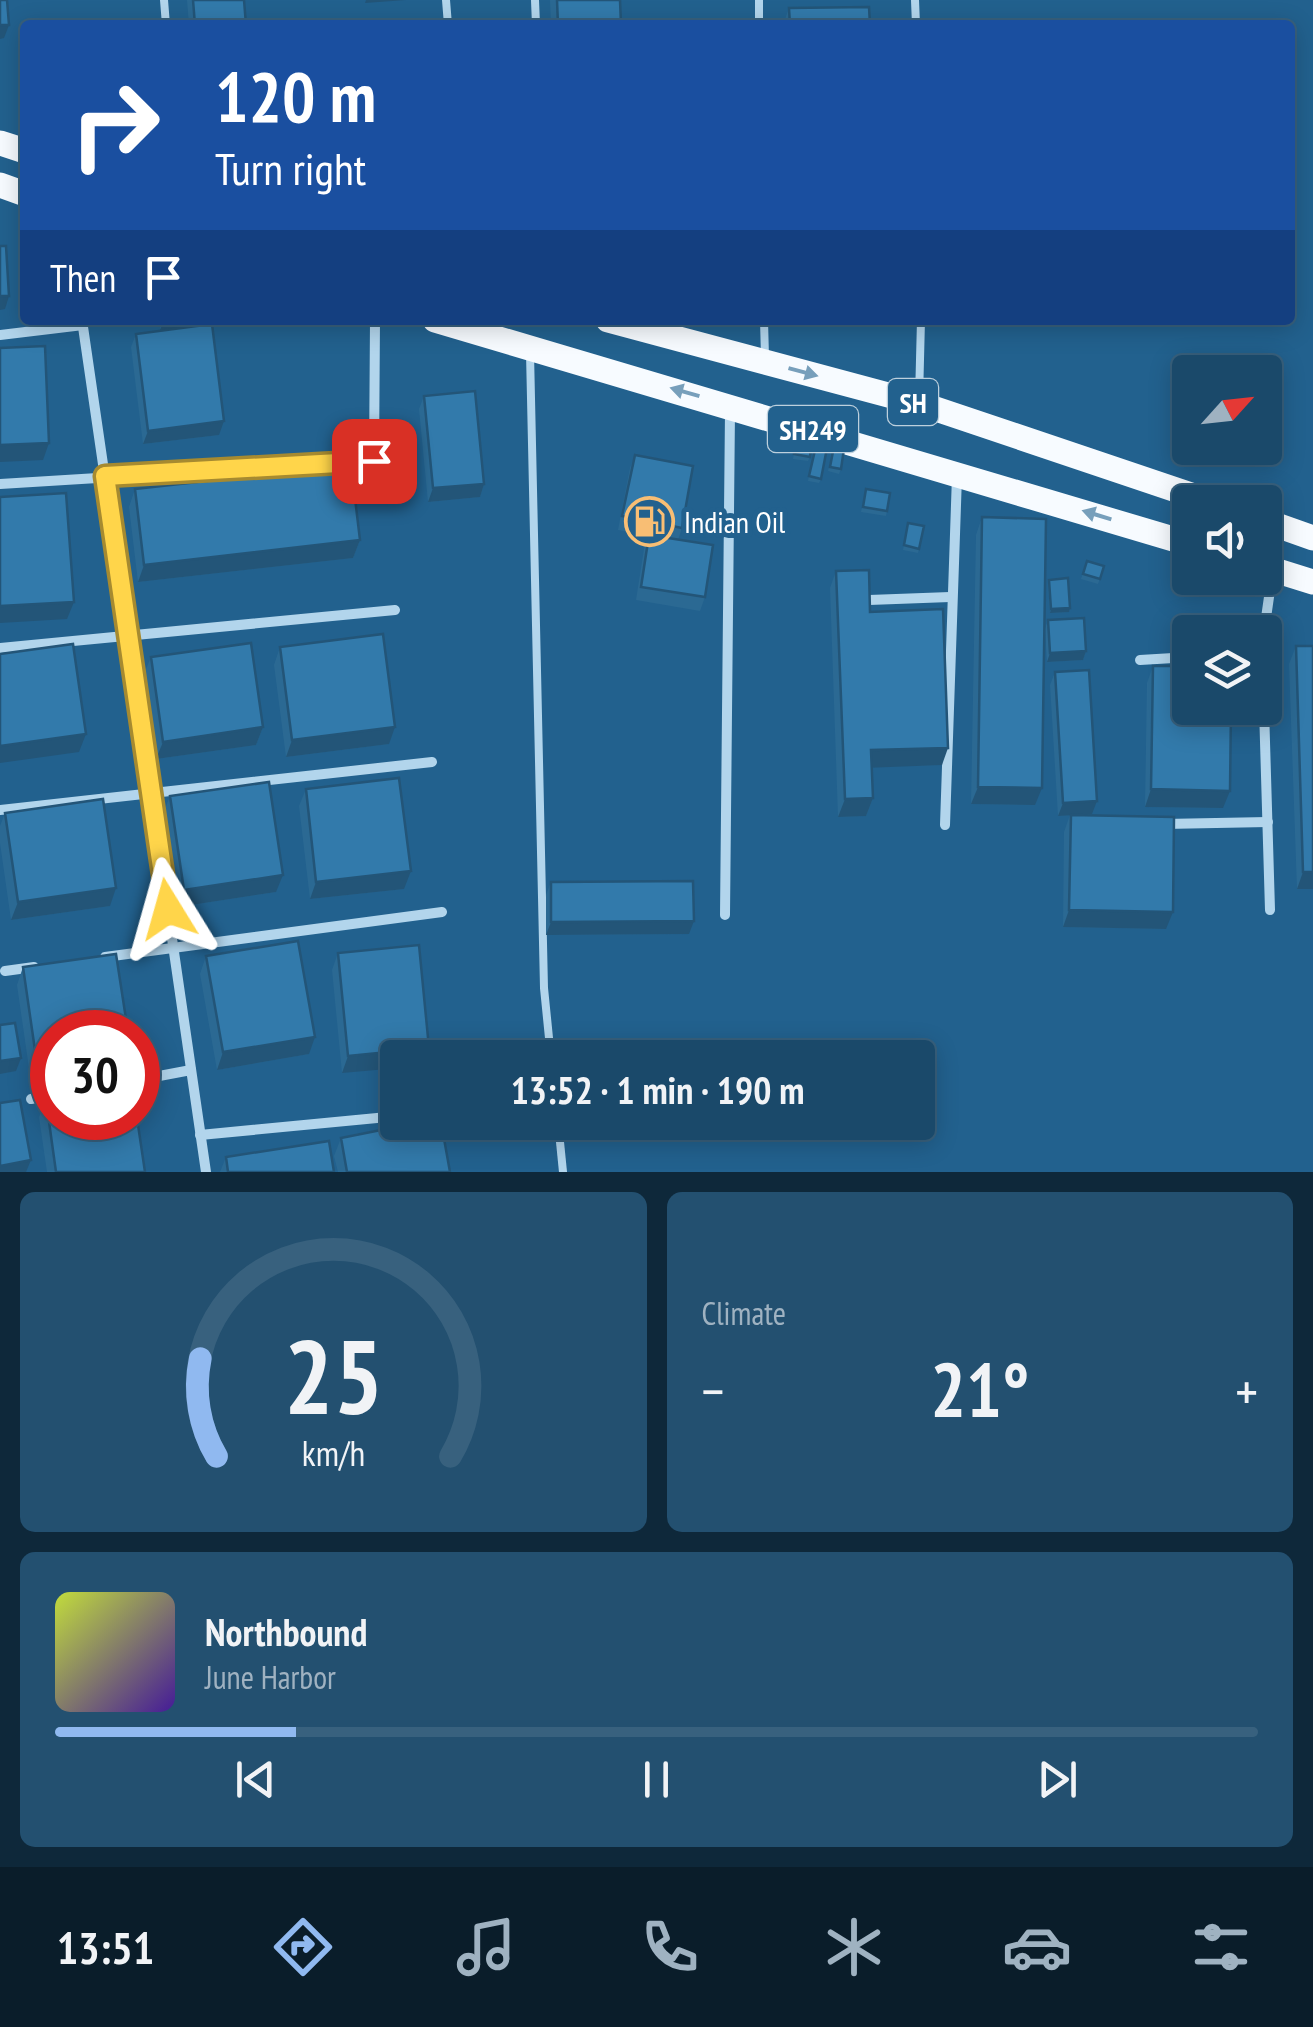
<!DOCTYPE html>
<meta charset="utf-8">
<style>
body{margin:0;font-family:"PT Sans Narrow",sans-serif;background:#235070;color:#f1f3f6;height:100vh;display:flex;flex-direction:column;font-size:38px;white-space:nowrap}
*{box-sizing:border-box;margin:0}
p{font-size:32px;color:#9fb2c1}
.icon{flex:none;width:55px;height:55px;fill:none;stroke:currentColor;stroke-width:2;stroke-linecap:round;stroke-linejoin:round}
.map{position:relative;height:1172px;overflow:hidden}
.panel{display:flex;flex-direction:column;gap:20px;padding:20px;background:#0e283a;flex:1}
.panel>*{flex:none}
.hud{position:absolute;left:20px;top:20px;width:1275px;height:305px;border-radius:10px;box-shadow:0 5px 25px #0003,0 0 0 2px #38617e;background:#1a4fa0;color:#fff;overflow:hidden}
.needle{width:65px;rotate:63deg}
.controls{position:absolute;left:1172px;top:355px;display:grid;gap:20px}
.controls a{display:grid;place-items:center;width:110px;height:110px;border-radius:10px;background:#1a496a;box-shadow:0 5px 25px #0003,0 0 0 2px #38617e;font-size:50px}
.speed{position:absolute;left:30px;top:1010px;display:flex;gap:20px;font-size:50px;font-weight:700;text-align:center}
.speed>*{display:grid;place-content:center;width:130px;height:130px;border-radius:50%;background:#1a496a;box-shadow:0 5px 25px #0003,0 0 0 2px #38617e;line-height:1}
.speed .limit{border:15px solid #d22;background:#fff;color:#111}
.pin{position:absolute;display:grid;place-items:center;width:85px;height:85px;color:#fff;margin:-42px;border-radius:20px;box-shadow:0 5px 15px #0006}
.me{position:absolute;width:110px;margin:-55px;rotate:352deg;stroke-linejoin:round;filter:drop-shadow(0 0 8px #0008)}
.turn{display:flex;align-items:center;gap:35px;height:210px;padding:0 30px;font-size:45px}
.turn .icon{width:130px;height:130px;stroke-width:2.5}
.turn b{display:block;font-size:70px;line-height:85px}
.then{display:flex;align-items:center;height:95px;padding:0 30px;background:#0003;gap:20px;font-size:38px}
.big{font-size:75px;font-weight:600;line-height:1.1}
.panel .tile{flex:1;display:flex;flex-direction:column;justify-content:center;gap:15px;min-width:0;padding:0 35px;border-radius:15px;background:#235070}
.panel .dial{align-items:center;gap:0}
.dial svg{height:260px;overflow:visible;fill:none;stroke:#38617e;stroke-width:7;stroke-linecap:round;text-anchor:middle}
.dial text{fill:#f1f3f6;stroke:none}
.song{display:flex;align-items:center;gap:30px}
.cover{width:120px;height:120px;border-radius:15px;background:linear-gradient(135deg,hsl(70 70% 55%),hsl(260 70% 35%))}
.played{height:10px;border-radius:5px;background:linear-gradient(90deg,#90b9f0 20%,#38617e 20%)}
.keys{display:flex;justify-content:space-around;direction:ltr}
.heat{display:flex;justify-content:space-between;align-items:center;font-size:55px;direction:ltr}
.panel .tiles{flex:1;display:grid;gap:20px;grid-template-columns:1fr 1fr}
.tile:last-child{grid-column:span 2}
.trip{position:absolute;left:380px;top:1040px;width:555px;height:100px;border-radius:10px;background:#1a496a;box-shadow:0 5px 25px #0003,0 0 0 2px #38617e;font-weight:600;line-height:100px;text-align:center}
.menu{display:flex;height:160px;justify-content:space-around;align-items:center;background:#0a1d2a;color:#9fb2c1}
.menu .icon{width:70px;height:70px}
.menu .on{color:#90b9f0}
.menu b{font-size:45px;color:#f1f3f6}
.map>svg:first-child{display:block}
.lines{fill:none;stroke-linecap:round;stroke-linejoin:round}
.lane{stroke:#b2d5ec;stroke-width:8}
.street{stroke:#b2d5ec;stroke-width:10}
.primary{stroke:#f7fbff;stroke-width:25}
.wall{fill:#2b6993}
.shaded-wall{fill:#235578}
.building{fill:#327aab;stroke:#235578;stroke-width:2.5}
.oneway{fill:#779fbb}
.route-casing{stroke:#a68a30;stroke-width:25}
.route{stroke:#ffd54a;stroke-width:18}
.labels{text-anchor:middle;dominant-baseline:central;stroke-width:10;stroke-linejoin:round;paint-order:stroke}
.shield{fill:#22618e;stroke:#bdd0dd;stroke-width:2.5}
.shield-label{font-size:28px;font-weight:bold;fill:#fff}
.poi-label{font-size:30px;fill:#fff;stroke:#22618e;text-anchor:start}
</style>
<div class="map">
<svg width="1313" height="1172" viewBox="0 0 1313 1172">
<rect width="100%" height="100%" fill="#22618e"/>
<g class="lines">
<g class="lane">
<polyline points="164,0 166,25"/>
<polyline points="446,0 448,25"/>
<polyline points="535,0 536,25"/>
<polyline points="759,0 759,25"/>
<polyline points="915,0 916,25"/>
<polyline points="764,320 765,357"/>
<polyline points="530,353 544,988 551,1058"/>
<polyline points="919,399 921,320"/>
<polyline points="558,1122 563,1172"/>
</g>
<g class="street">
<polyline points="82,320 206,1172"/>
<polyline points="0,335 83,325"/>
<polyline points="0,484 374,461 375,320"/>
<polyline points="869,600 950,597"/>
<polyline points="1264,632 1273,569"/>
<polyline points="0,648 395,610"/>
<polyline points="1140,660 1190,657"/>
<polyline points="1264,708 1270,910"/>
<polyline points="0,810 432,762"/>
<polyline points="1164,824 1268,822"/>
<polyline points="945,825 957,476"/>
<polyline points="725,915 730,411"/>
<polyline points="105,957 442,912"/>
<polyline points="5,971 34,967"/>
<polyline points="138,1080 191,1070"/>
<polyline points="31,1099 52,1095"/>
<polyline points="200,1135 398,1116"/>
</g>
<g class="primary">
<polyline points="0,143 25,151"/>
<polyline points="0,185 25,194"/>
<polyline points="435,320 1190,544"/>
<polyline points="608,320 918,403 1212,502"/>
<polyline points="1265,521 1313,538"/>
<polyline points="1265,567 1313,582"/>
</g>
</g>
<g class="wall">
<polygon points="187,0 244,0 246,25 189,25"/>
<polygon points="550,0 620,0 621,25 551,25"/>
<polygon points="789,8 870,25 783,25"/>
<polygon points="161,320 186,320 184,328 219,435 143,444 131,347 136,334 160,330"/>
<polygon points="424,396 484,484 480,497 428,502 419,409"/>
<polygon points="798,430 810,457 808,461 793,459"/>
<polygon points="835,441 841,469 839,474 828,471"/>
<polygon points="814,450 821,479 819,483 808,481"/>
<polygon points="635,455 682,528 678,540 705,597 700,611 636,600 644,549 649,536 618,530 630,468"/>
<polygon points="135,489 360,540 353,558 138,582 129,507"/>
<polygon points="866,489 887,511 886,516 861,512"/>
<polygon points="982,517 1035,805 971,804 976,535"/>
<polygon points="908,523 919,549 918,553 903,550"/>
<polygon points="1087,561 1104,566 1098,584 1081,579"/>
<polygon points="836,571 870,612 942,765 872,767 873,798 866,816 838,817 830,588"/>
<polygon points="1049,580 1070,608 1069,612 1050,613 1048,585"/>
<polygon points="1048,620 1086,651 1083,660 1047,662 1045,629"/>
<polygon points="1296,646 1313,646 1313,889 1297,889 1289,664"/>
<polygon points="280,647 389,744 286,757 274,665"/>
<polygon points="151,657 263,727 256,745 156,759 144,674"/>
<polygon points="1153,666 1223,808 1145,807 1147,683"/>
<polygon points="1055,672 1092,814 1081,815 1166,929 1063,927 1064,832 1070,815 1058,816 1050,685"/>
<polygon points="306,789 404,889 310,899 299,806"/>
<polygon points="170,796 276,892 178,907 163,814"/>
<polygon points="5,813 110,906 11,920 0,843 0,826"/>
<polygon points="551,882 689,934 546,935 546,895"/>
<polygon points="338,953 429,1048 426,1058 398,1058 342,1073 332,970"/>
<polygon points="116,954 31,1082 17,985 23,967"/>
<polygon points="206,956 309,1054 217,1070 200,974"/>
<polygon points="46,1100 145,1172 47,1172 39,1117"/>
<polygon points="341,1138 450,1172 338,1172 334,1156"/>
<polygon points="226,1157 334,1172 220,1172"/>
</g>
<g class="shaded-wall">
<polygon points="366,0 406,0 365,3"/>
<polygon points="0,25 9,25 4,38 0,39"/>
<polygon points="0,296 9,296 5,309 0,310"/>
<polygon points="164,321 186,322 183,331 160,330"/>
<polygon points="224,421 219,435 143,444 148,431"/>
<polygon points="49,443 43,460 0,462 0,445"/>
<polygon points="484,484 480,497 428,502 433,488"/>
<polygon points="360,540 353,558 138,582 144,565"/>
<polygon points="74,602 67,619 0,623 0,606"/>
<polygon points="1070,608 1069,612 1050,613 1051,609"/>
<polygon points="1086,651 1083,660 1047,662 1050,653"/>
<polygon points="263,727 256,745 156,759 163,742"/>
<polygon points="395,727 389,744 286,757 292,740"/>
<polygon points="86,734 79,752 0,763 0,746"/>
<polygon points="948,748 942,765 864,768 871,750"/>
<polygon points="978,787 1042,788 1035,805 971,804"/>
<polygon points="1151,789 1230,791 1223,808 1145,807"/>
<polygon points="873,798 866,816 838,817 845,799"/>
<polygon points="1097,801 1092,814 1058,816 1063,803"/>
<polygon points="411,871 404,889 310,899 316,882"/>
<polygon points="1303,872 1313,872 1313,889 1297,889"/>
<polygon points="283,875 276,892 178,907 184,890"/>
<polygon points="116,888 110,906 11,920 18,902"/>
<polygon points="1069,910 1173,912 1166,929 1063,927"/>
<polygon points="694,921 689,934 546,935 551,922"/>
<polygon points="315,1037 309,1054 217,1070 223,1052"/>
<polygon points="429,1048 426,1058 398,1058 398,1068 342,1073 348,1056"/>
<polygon points="21,1058 16,1071 0,1074 0,1061"/>
<polygon points="52,1062 52,1079 31,1082 37,1064"/>
<polygon points="31,1160 26,1172 0,1172 0,1166"/>
</g>
<g class="building">
<polygon points="0,0 7,0 9,25 0,25"/>
<polygon points="193,0 244,0 246,25 195,25"/>
<polygon points="557,0 620,0 621,25 558,25"/>
<polygon points="869,7 870,25 790,25 789,8"/>
<polygon points="0,246 6,246 9,296 0,296"/>
<polygon points="164,320 186,320 186,322"/>
<polygon points="212,324 224,421 148,431 136,334"/>
<polygon points="45,346 49,443 0,445 0,348"/>
<polygon points="475,391 484,484 433,488 424,396"/>
<polygon points="798,430 813,432 810,457 794,454"/>
<polygon points="835,441 845,442 841,469 830,467"/>
<polygon points="816,446 827,448 821,479 809,476"/>
<polygon points="635,455 693,466 682,528 622,516"/>
<polygon points="351,465 360,540 144,565 135,489"/>
<polygon points="866,489 890,493 887,511 863,507"/>
<polygon points="66,493 74,602 0,606 0,497"/>
<polygon points="982,517 1046,519 1042,788 978,787"/>
<polygon points="908,523 924,526 919,549 904,545"/>
<polygon points="649,535 713,545 705,597 641,587"/>
<polygon points="1087,561 1104,566 1100,579 1083,574"/>
<polygon points="869,570 870,612 943,609 948,748 871,750 873,798 845,799 836,571"/>
<polygon points="1068,578 1070,608 1051,609 1049,580"/>
<polygon points="1084,618 1086,651 1050,653 1048,620"/>
<polygon points="383,634 395,727 292,740 280,647"/>
<polygon points="251,643 263,727 163,742 151,657"/>
<polygon points="73,644 86,734 0,746 0,654"/>
<polygon points="1296,646 1313,646 1313,872 1303,872"/>
<polygon points="1153,666 1190,666 1190,708 1231,708 1230,791 1151,789"/>
<polygon points="1089,670 1097,801 1063,803 1055,672"/>
<polygon points="399,778 411,871 316,882 306,789"/>
<polygon points="269,782 283,875 184,890 170,796"/>
<polygon points="103,799 116,888 18,902 5,813"/>
<polygon points="1071,815 1174,817 1173,912 1069,910"/>
<polygon points="693,881 694,921 551,922 551,882"/>
<polygon points="298,941 315,1037 223,1052 206,956"/>
<polygon points="419,945 429,1048 348,1056 338,953"/>
<polygon points="116,954 128,1032 52,1032 52,1062 37,1064 23,967"/>
<polygon points="15,1023 21,1058 0,1061 0,1025"/>
<polygon points="52,1099 52,1118 137,1118 145,1172 56,1172 46,1100"/>
<polygon points="20,1100 31,1160 0,1166 0,1103"/>
<polygon points="421,1122 441,1122 450,1172 347,1172 341,1138"/>
<polygon points="329,1141 334,1172 228,1172 226,1157"/>
</g>
<defs><path id="oneway-solid" d="M-6-.8H1V-3.2L6.5 0L1 3.2V.8H-6Z" transform="scale(2.5)"/></defs>
<g class="oneway">
<use href="#oneway-solid" transform="translate(803 372) rotate(15)"/>
<use href="#oneway-solid" transform="translate(685 392) rotate(-164)"/>
<use href="#oneway-solid" transform="translate(1097 515) rotate(-163)"/>
</g>
<g class="lines">
<defs>
<polyline id="route" points="168,909 105,476 374,461"/>
</defs>
<use href="#route" class="route-casing"/>
<use href="#route" class="route"/>
</g>
<defs>
<symbol id="fuel-ring" viewBox="-11 -11 22 22"><circle r="9.5" fill="#22618e" stroke="#f8be74" stroke-width="1.5"/><path d="M-5.5-6h7V0h2V4h1.3V-2.5L3-4.5l.8-.8L6-3V5H2.5V1h-1V6h-7ZM-4.2-4.7v3.2H.2V-4.7Z" fill="#f8be74"/></symbol>
</defs>
<g fill-rule="evenodd">
<use href="#fuel-ring" x="622" y="494" width="55" height="55"/>
</g>
<g class="labels">
<g class="shield">
<rect x="888" y="379" width="50" height="46" rx="8"/>
<rect x="768" y="406" width="90" height="46" rx="8"/>
</g>
<g class="shield-label">
<text x="913" y="402">SH</text>
<text x="813" y="429">SH249</text>
</g>
<g class="poi-label">
<text x="684" y="521">Indian Oil</text>
</g>
</g>
</svg>
<div class="controls">
<a><svg class="needle" viewBox="-14 -14 28 28"><path d="M0-13l5 13h-10z" fill="#e53935"/><path d="M0 13l5-13h-10z" fill="#9fb2c1"/></svg></a>
<a><svg class="icon" aria-label="sound" viewBox="0 0 24 24"><path d="M4 9h4l5-4v14l-5-4H4zM17 9q2 3 0 6"/></svg></a>
<a><svg class="icon" aria-label="layers" viewBox="0 0 24 24"><path d="M12 4l9 5-9 5-9-5zM3 14l9 5 9-5"/></svg></a>
</div>
<div class="speed"><div class="limit">30</div></div>
<div class="pin" style="left:374px;top:461px;background:#d93025"><svg class="icon" aria-label="arrive" viewBox="0 0 24 24"><path d="M6 21V4h12l-3 4 3 4H6"/></svg></div>
<svg class="me" style="left:168px;top:909px" viewBox="-20 -20 40 40"><path d="M0-17L14 15 0 8-14 15z" fill="#ffd54a" stroke="#fff" stroke-width="4"/></svg>
<div class="trip">13:52 · 1 min · 190 m</div>
<div class="hud">
<div class="turn"><svg class="icon" aria-label="right" viewBox="0 0 24 24"><path d="M7 20v-9h11M14 6l5 5-5 5"/></svg><div><b>120 m</b>Turn right</div></div>
<div class="then">Then<svg class="icon" aria-label="arrive" viewBox="0 0 24 24"><path d="M6 21V4h12l-3 4 3 4H6"/></svg></div>
</div>
</div>
<section class="panel">
<div class="tiles">
<div class="tile dial"><svg viewBox="0 0 100 80">
<path d="M14 69A42 42 0 1 1 86 69"/>
<path d="M14 69A42 42 0 0 1 9 39" stroke="#90b9f0"/>
<text x="50" y="56" font-size="32" font-weight="700">25</text>
<text x="50" y="72" font-size="11">km/h</text>
</svg></div>
<div class="tile"><p>Climate</p>
<div class="heat"><a>−</a><b class="big">21°</b><a>+</a></div>
</div>
<div class="tile">
<div class="song"><i class="cover"></i><div><b>Northbound</b><p>June Harbor</p></div></div>
<div class="played"></div>
<div class="keys"><svg class="icon" aria-label="previous" viewBox="0 0 24 24"><path d="M18 5L8 12l10 7zM5 5v14"/></svg><svg class="icon" aria-label="pause" viewBox="0 0 24 24"><path d="M8 5v14M16 5v14"/></svg><svg class="icon" aria-label="next" viewBox="0 0 24 24"><path d="M6 5l10 7-10 7zM19 5v14"/></svg></div>
</div>
</div>
</section>
<nav class="menu">
<b>13:51</b>
<svg class="icon on" aria-label="directions" viewBox="0 0 24 24"><path d="M12 3l9 9-9 9-9-9zM9 14v-3h6M13 9l2 2-2 2"/></svg>
<svg class="icon" aria-label="music" viewBox="0 0 24 24"><path d="M9 18V5l10-2v13"/><circle cx="6" cy="18" r="3"/><circle cx="16" cy="16" r="3"/></svg>
<svg class="icon" aria-label="phone" viewBox="0 0 24 24"><path d="M5 4h4l2 5-3 2q2 4 5 5l2-3 5 2v4C11 20 4 13 5 4z"/></svg>
<svg class="icon" aria-label="climate" viewBox="0 0 24 24"><path d="M12 3v18M4 7l16 10M4 17L20 7"/></svg>
<svg class="icon" aria-label="car" viewBox="0 0 24 24"><path d="M5 17H2v-5l4-1 3-4h7l3 4 3 1v5h-3M9 17h6M6 11h13"/><circle cx="7" cy="17" r="2"/><circle cx="17" cy="17" r="2"/></svg>
<svg class="icon" aria-label="filters" viewBox="0 0 24 24"><path d="M4 7h16M4 17h16"/><circle cx="9" cy="7" r="2"/><circle cx="15" cy="17" r="2"/></svg>
</nav>
